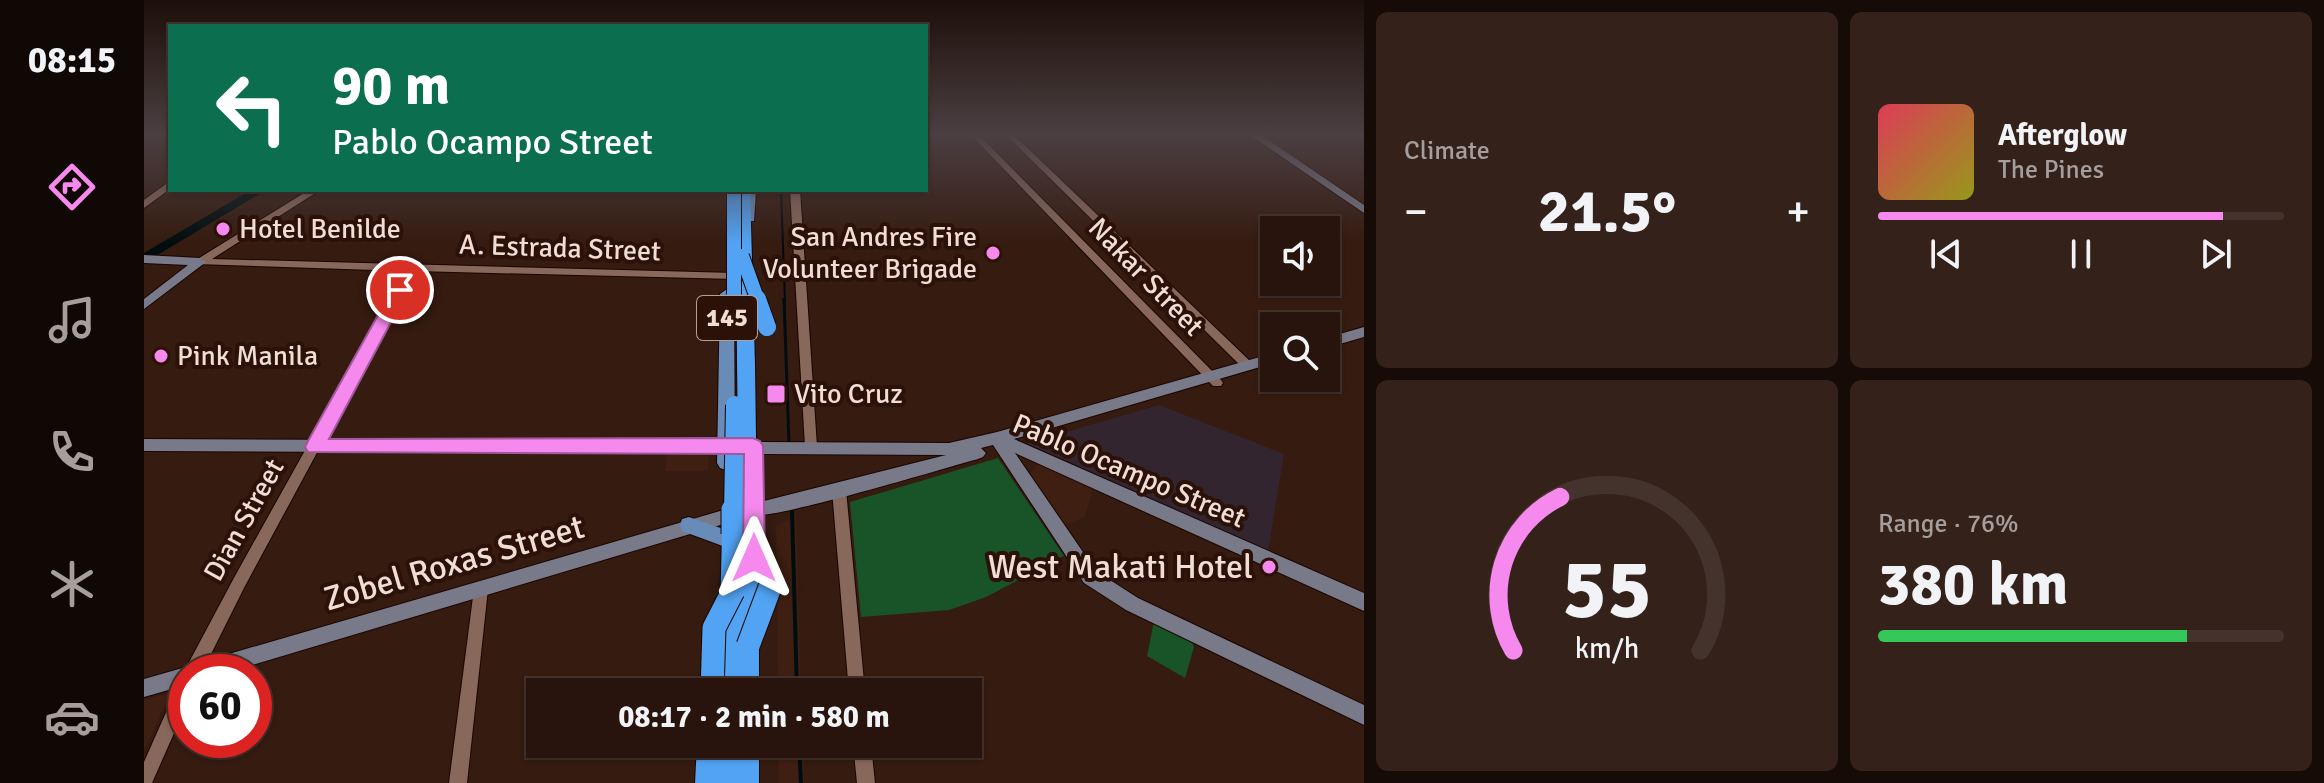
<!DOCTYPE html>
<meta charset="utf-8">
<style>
body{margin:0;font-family:Signika,sans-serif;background:#34211a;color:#f1f3f6;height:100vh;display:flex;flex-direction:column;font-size:30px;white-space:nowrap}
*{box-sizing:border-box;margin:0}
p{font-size:26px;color:#a59e9d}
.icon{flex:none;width:44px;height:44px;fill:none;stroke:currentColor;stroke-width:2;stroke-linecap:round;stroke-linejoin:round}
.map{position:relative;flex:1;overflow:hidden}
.panel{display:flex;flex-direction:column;gap:12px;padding:12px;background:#160b07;width:960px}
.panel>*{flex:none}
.top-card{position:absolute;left:24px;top:24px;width:760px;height:168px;border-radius:0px;box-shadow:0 2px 6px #0004,0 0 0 2px #44332d;background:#0b6e4f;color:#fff;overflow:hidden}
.buttons{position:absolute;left:1116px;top:216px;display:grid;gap:16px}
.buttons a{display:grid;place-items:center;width:80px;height:80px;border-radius:0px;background:#28140c;box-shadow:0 2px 6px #0004,0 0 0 2px #44332d;font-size:40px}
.speed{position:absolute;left:24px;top:654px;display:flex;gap:16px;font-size:40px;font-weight:700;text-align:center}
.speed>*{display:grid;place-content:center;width:104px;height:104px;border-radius:50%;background:#28140c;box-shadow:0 2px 6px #0004,0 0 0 2px #44332d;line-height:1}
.speed .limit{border:12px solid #d22;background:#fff;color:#111}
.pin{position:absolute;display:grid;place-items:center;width:68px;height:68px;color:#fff;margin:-34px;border:4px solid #fff;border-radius:50%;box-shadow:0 2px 8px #0007}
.me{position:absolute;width:88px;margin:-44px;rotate:0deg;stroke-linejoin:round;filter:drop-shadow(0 0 6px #0008)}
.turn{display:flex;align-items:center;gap:28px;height:168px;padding:0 32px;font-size:36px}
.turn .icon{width:104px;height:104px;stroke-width:2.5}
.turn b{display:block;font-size:56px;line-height:68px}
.big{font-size:60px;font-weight:700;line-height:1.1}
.panel .tile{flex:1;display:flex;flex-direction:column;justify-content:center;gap:12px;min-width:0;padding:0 28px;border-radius:12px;background:#34211a}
.panel .dial{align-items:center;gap:0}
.dial svg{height:208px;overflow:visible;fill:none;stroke:#44332d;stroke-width:7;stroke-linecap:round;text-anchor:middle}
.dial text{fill:#f1f3f6;stroke:none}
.song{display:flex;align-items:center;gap:24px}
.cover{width:96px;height:96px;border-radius:12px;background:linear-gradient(135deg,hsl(350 70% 55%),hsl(60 70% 35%))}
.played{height:8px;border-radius:4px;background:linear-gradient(90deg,#f689ee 85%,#44332d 85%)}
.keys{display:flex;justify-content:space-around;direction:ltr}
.heat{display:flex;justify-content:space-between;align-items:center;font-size:44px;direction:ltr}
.charge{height:12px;border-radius:6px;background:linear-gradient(90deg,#34c759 76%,#44332d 0)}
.panel .tiles{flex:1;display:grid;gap:12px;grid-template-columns:repeat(2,1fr)}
.trip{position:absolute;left:382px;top:678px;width:456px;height:80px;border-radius:0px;background:#28140c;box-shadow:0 2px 6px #0004,0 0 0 2px #44332d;font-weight:700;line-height:80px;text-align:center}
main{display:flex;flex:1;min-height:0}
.tab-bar{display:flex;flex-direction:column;width:144px;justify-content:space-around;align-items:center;background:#100805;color:#a59e9d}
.tab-bar .icon{width:56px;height:56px}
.tab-bar .selected{color:#f689ee}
.tab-bar b{font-size:36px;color:#f1f3f6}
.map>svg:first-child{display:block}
.built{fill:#3f1f11}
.education{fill:#332530}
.green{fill:#185427}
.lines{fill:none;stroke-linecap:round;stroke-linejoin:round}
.stream-far2{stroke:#000d0f;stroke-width:2}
.stream-far1{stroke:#000d0f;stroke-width:3}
.stream{stroke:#000d0f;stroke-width:4}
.river{fill:#000d0f;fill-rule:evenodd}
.tertiary-casing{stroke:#1b0500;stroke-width:2}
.secondary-casing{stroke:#1b0500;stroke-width:2}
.primary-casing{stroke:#1b0500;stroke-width:2}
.motorway-casing{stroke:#1b0500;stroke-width:2}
.tertiary{fill:#88685b;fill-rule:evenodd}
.secondary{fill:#787a89;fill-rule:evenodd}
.primary{fill:#688bb7;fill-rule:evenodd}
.motorway{fill:#52a3f4;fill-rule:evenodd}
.motorway-bridge-far2-casing{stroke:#1b0500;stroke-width:16;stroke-linecap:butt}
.motorway-bridge-far1-casing{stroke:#1b0500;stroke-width:20;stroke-linecap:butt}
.motorway-bridge-casing{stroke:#1b0500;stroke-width:25;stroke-linecap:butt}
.motorway-bridge-far2{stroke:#52a3f4;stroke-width:14}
.motorway-bridge-far1{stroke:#52a3f4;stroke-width:18}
.motorway-bridge{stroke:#52a3f4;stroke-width:23}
.route{fill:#f689ee;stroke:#a0599b;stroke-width:2}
.poi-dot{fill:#f689ee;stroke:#2b1107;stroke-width:3}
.labels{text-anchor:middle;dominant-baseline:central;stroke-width:8;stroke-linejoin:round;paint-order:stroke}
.shield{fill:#2b1107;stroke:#b5a098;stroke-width:2}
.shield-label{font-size:26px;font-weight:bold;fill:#f0ddd6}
.poi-label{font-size:28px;fill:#f0ddd6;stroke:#2b1107;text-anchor:start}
.street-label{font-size:28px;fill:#f0ddd6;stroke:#2b1107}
.near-street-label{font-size:34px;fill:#f0ddd6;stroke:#2b1107}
.near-poi-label{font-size:34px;fill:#f0ddd6;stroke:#2b1107;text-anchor:end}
</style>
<main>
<nav class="tab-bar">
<b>08:15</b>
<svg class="icon selected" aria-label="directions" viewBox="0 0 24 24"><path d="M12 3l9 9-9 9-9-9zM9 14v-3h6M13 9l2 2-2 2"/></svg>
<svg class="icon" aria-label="music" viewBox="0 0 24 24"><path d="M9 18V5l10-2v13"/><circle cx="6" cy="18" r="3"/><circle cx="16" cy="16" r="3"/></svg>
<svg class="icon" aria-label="phone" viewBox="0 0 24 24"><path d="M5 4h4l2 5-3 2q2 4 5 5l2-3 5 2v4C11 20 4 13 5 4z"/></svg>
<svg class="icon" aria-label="climate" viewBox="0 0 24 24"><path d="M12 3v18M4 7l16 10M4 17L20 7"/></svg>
<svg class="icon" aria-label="car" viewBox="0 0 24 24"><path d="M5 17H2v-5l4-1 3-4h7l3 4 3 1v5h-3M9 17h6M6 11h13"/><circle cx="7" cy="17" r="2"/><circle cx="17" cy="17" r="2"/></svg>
</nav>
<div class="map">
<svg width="1220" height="783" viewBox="0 0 1220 783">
<rect width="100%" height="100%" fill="#351b10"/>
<g class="built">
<polygon points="523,452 565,452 564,471 521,471"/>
<polygon points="895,464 950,486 940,518 919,525 884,474"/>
<polygon points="652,516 657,692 634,692 632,526"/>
<polygon points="27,692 0,751 0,700"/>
<polygon points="635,744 659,744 660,783 635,783"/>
</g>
<polygon class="education" points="1015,405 1140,454 1124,551 881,444"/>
<g class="green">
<polygon points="854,458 920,556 842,597 805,610 717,617 706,502"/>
<polygon points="1010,621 1047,639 1050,647 1041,678 1003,656"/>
</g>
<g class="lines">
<polyline class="stream-far2" points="637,190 641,301"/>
<g class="stream-far1">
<polyline points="640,299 645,443"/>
<polyline points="648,509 648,512"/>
</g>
<g class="stream">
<polyline points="648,510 653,692"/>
<polyline points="655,744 657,783"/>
</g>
<polygon class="river" points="107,190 122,190 0,263 0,253"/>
<defs>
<g id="tertiary">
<polygon points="827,135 835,135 1077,380 1079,383 1077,386 1069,386"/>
<polygon points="862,135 870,135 1107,362 1109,365 1107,368 1099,368"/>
<polygon points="26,181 26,189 0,208 0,200"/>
<polygon points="165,190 176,190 68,259 591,273 596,276 591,279 271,271 101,586 58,672 42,672 42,674 41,672 43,666 91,576 261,271 52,264 52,260"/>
<polygon points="646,190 656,190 673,447 672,451 667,452 662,451 661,447"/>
<polygon points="695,484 700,486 702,490 721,692 705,692 688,490 690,486"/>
<polygon points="337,582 342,584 344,589 323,783 305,783 330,589 332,584"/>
<polygon points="42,679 42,706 8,783 0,783 0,762 36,681"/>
<polygon points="709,744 727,744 731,783 713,783"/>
</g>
<g id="secondary">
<polygon points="1106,135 1117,135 1220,205 1220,213"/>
<polygon points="0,255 56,258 62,262 0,309 0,299 44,265 0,263"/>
<polygon points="1220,327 1220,337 1182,348 1182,338"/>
<path d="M1130,353V363L870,439L1220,593V611L871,453L952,571L994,598L1220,705V725L982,610L940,583L849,445L837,448L842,453L839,457L834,459C800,468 625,522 604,515L602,510L604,505L802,455L0,451V439L805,443L853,432Z"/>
<polygon points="583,509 589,511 591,516 589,521 583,523 85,672 42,672 42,685 0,697 0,679 42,667 46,668 54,663"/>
</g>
<g id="primary">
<polygon points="600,190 612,190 610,221 602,221 600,218"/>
<polygon points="583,289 590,294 591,463 588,468 582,470 576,468 573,463 576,294"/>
<polygon points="545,517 591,533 593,539 591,545 584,548 538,531 536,525 538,519"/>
</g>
<g id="motorway">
<polygon points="592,190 606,190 611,364 602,371 593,364"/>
<polygon points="604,523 611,526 615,533 615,692 574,692 578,534 582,527 589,524 596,527"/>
<polygon points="553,744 615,744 615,783 551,783"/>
</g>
</defs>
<use href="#tertiary" class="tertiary-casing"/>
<use href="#secondary" class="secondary-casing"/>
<use href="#primary" class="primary-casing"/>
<use href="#motorway" class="motorway-casing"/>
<use href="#tertiary" class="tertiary"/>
<use href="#secondary" class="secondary"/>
<use href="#primary" class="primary"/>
<use href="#motorway" class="motorway"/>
<defs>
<g id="motorway-bridge-far2">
<polyline points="590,190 590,301"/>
<polyline points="598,256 614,301"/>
</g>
<g id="motorway-bridge-far1">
<polyline points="590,299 590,310"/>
<polyline points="613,299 623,327"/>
<polyline points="602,364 604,512"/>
<polyline points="589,512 591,405"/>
</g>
<g id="motorway-bridge">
<polyline points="604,510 604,533"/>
<polyline points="589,534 589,510"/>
<polyline points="604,646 628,582"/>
<polyline points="568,692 570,628 589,591"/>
</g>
</defs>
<use href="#motorway-bridge-far2" class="motorway-bridge-far2-casing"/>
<use href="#motorway-bridge-far1" class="motorway-bridge-far1-casing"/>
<use href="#motorway-bridge" class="motorway-bridge-casing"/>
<use href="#motorway-bridge-far2" class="motorway-bridge-far2"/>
<use href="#motorway-bridge-far1" class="motorway-bridge-far1"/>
<use href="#motorway-bridge" class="motorway-bridge"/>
</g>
<linearGradient id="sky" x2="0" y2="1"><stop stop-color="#1d0f09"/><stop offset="0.55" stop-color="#4b3f42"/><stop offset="1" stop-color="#4b3f42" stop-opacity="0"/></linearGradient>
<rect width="1220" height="244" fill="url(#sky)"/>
<polygon class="route" points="256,284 264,290 185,439 609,438 616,441 619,446 621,558 618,565 610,568 602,565 599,558 600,454 164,452 161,447 164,441 248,290"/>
<g class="poi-dot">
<circle cx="79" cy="229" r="8"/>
<circle cx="849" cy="253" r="8"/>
<circle cx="17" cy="356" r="8"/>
<rect x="622" y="384" width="20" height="20" rx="4"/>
<circle cx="1125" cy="567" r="8"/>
</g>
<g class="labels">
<rect class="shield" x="553" y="296" width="60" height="44" rx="6"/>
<g class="shield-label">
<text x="583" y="318">145</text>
</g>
<g class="poi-label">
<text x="95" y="229">Hotel Benilde</text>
<text x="833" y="237" text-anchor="end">San Andres Fire<tspan x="833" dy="32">Volunteer Brigade</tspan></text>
<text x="33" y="356">Pink Manila</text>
<text x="650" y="394">Vito Cruz</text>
</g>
<g class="street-label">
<text transform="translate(416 248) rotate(2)">A. Estrada Street</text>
<text transform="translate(1002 277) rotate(46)">Nakar Street</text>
<text transform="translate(985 471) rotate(23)">Pablo Ocampo Street</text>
<text transform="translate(100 520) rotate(-61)">Dian Street</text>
</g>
<g class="near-street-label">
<text transform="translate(310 563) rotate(-16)">Zobel Roxas Street</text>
</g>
<g class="near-poi-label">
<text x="1109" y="567">West Makati Hotel</text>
</g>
</g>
</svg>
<div class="buttons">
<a><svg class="icon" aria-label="sound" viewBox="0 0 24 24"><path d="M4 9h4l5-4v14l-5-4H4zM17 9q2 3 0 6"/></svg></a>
<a><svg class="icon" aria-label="search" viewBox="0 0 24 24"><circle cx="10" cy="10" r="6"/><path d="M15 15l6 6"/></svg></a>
</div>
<div class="speed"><div class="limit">60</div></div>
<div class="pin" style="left:256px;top:290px;background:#d93025"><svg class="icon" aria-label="arrive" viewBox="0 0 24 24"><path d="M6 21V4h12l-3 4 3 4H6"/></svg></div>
<svg class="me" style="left:610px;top:558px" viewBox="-20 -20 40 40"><path d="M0-17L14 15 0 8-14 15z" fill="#f689ee" stroke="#fff" stroke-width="4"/></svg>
<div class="trip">08:17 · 2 min · 580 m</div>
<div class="top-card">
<div class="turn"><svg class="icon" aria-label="left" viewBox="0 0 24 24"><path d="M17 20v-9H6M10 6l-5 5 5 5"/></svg><div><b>90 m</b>Pablo Ocampo Street</div></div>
</div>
</div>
<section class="panel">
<div class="tiles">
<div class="tile"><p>Climate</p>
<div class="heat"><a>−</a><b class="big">21.5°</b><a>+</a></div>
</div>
<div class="tile">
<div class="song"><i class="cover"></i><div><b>Afterglow</b><p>The Pines</p></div></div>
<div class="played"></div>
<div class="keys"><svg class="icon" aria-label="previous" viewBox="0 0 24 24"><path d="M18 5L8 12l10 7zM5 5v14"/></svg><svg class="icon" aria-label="pause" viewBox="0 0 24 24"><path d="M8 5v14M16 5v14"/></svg><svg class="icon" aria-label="next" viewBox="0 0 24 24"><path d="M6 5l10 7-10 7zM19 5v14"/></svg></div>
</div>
<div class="tile dial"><svg viewBox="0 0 100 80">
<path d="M14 69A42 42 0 1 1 86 69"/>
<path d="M14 69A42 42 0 0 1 32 10" stroke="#f689ee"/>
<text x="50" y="56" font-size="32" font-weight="700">55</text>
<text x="50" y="72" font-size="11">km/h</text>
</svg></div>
<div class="tile"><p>Range · 76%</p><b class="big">380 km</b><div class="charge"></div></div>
</div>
</section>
</main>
